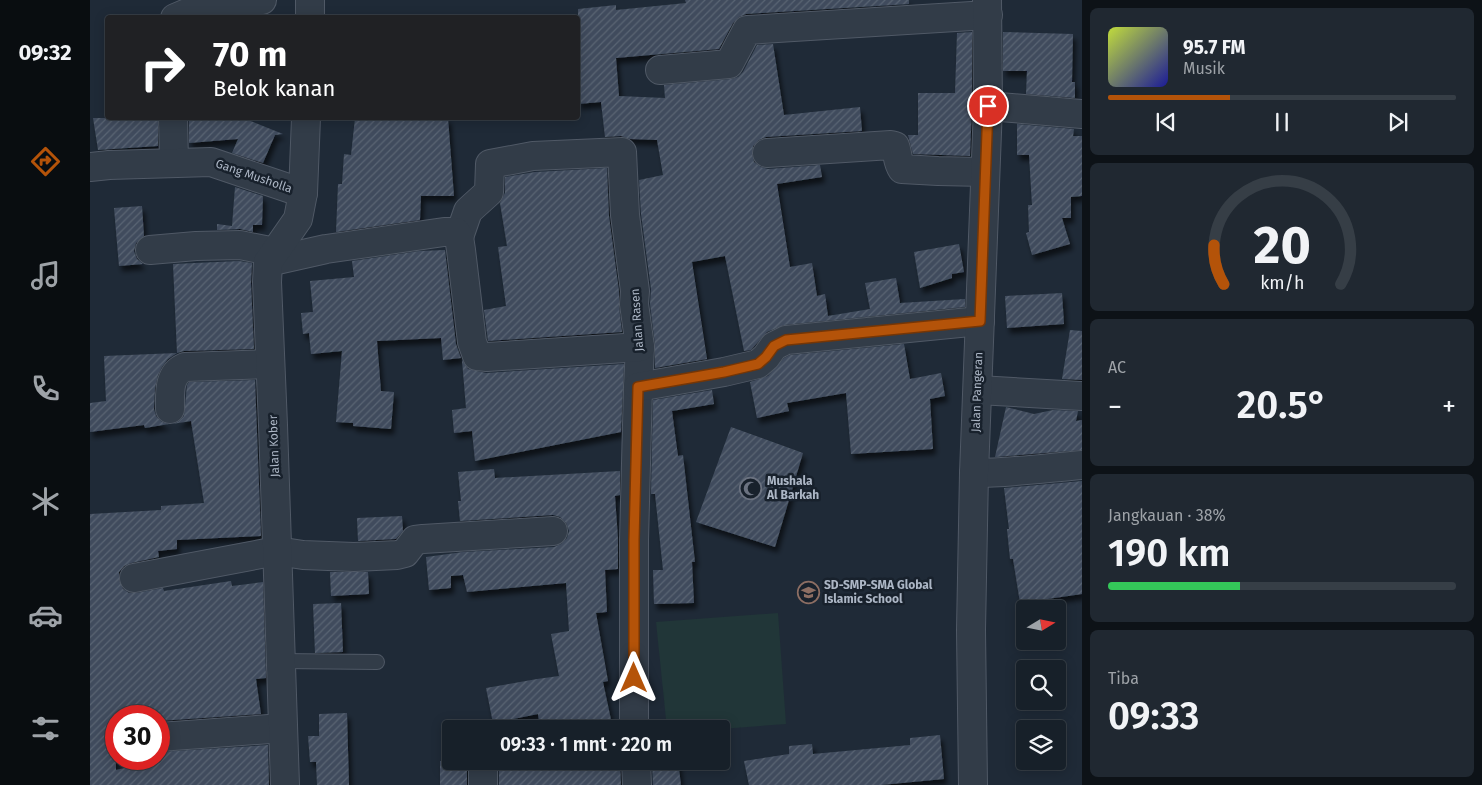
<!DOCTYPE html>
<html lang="id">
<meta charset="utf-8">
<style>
body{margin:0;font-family:"Fira Sans",sans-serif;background:#202831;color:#f1f3f6;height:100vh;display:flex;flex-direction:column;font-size:19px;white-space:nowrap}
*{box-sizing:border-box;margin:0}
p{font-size:16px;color:#9ea3a8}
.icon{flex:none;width:28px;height:28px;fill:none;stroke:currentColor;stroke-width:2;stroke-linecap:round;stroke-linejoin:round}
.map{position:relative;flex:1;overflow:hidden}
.side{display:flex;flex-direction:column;gap:8px;padding:8px;background:#0d1217;width:400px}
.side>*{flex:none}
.guide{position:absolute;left:15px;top:15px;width:475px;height:105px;border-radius:5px;box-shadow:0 2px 12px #0003,0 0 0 1px #363e46;background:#202124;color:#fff;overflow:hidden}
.needle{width:32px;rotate:80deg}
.buttons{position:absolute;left:926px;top:600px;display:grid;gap:10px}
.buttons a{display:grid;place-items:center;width:50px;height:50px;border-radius:5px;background:#172029;box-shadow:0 2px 12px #0003,0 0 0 1px #363e46;font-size:25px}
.speed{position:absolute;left:15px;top:705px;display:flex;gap:10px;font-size:25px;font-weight:700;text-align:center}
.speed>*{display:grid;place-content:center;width:65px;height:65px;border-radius:50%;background:#172029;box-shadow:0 2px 12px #0003,0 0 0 1px #363e46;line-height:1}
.speed .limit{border:8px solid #d22;background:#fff;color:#111}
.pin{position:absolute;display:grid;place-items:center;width:42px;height:42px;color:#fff;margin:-21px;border:2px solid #fff;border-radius:50%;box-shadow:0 1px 5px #0007}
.me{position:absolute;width:55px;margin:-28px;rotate:0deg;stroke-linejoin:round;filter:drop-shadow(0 0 4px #0008)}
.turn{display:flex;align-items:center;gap:18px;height:105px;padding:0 25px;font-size:22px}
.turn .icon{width:65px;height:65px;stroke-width:2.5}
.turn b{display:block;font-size:35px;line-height:42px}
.big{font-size:38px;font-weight:600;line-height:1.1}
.side .card{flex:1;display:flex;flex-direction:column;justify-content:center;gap:8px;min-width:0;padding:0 18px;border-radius:8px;background:#202831}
.side .dial{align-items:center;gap:0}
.dial svg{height:130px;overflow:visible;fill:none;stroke:#363e46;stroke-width:7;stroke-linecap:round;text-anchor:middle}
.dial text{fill:#f1f3f6;stroke:none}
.song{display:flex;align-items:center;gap:15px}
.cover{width:60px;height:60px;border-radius:8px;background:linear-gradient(135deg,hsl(70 70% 55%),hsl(240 70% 35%))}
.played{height:5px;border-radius:2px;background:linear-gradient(90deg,#b45309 35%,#363e46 35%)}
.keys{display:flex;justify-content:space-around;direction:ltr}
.heat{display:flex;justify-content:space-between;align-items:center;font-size:28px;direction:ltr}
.charge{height:8px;border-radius:4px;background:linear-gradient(90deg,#34c759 38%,#363e46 0)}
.trip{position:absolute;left:352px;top:720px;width:288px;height:50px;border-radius:5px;background:#172029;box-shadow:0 2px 12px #0003,0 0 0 1px #363e46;font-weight:600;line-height:50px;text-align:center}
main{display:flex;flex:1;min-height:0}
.menu{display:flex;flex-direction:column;width:90px;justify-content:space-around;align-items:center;background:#090d10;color:#9ea3a8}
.menu .icon{width:35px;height:35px}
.menu .on{color:#b45309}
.menu b{font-size:22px;color:#f1f3f6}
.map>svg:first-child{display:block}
.park{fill:#213638}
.building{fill:url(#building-hatch);filter:url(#shadow)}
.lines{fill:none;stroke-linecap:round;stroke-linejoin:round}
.service-casing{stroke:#505966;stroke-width:16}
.minor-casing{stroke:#505966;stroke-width:30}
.service{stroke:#323c48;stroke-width:14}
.minor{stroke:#323c48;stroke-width:28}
.route-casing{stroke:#753606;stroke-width:12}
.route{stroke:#b45309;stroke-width:9}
.labels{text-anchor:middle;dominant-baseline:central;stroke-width:5;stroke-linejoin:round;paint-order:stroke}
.street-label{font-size:12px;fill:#acb6c5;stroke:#18212c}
.poi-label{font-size:12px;font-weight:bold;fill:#acb6c5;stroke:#18212c;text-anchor:start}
</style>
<main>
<nav class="menu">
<b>09:32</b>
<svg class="icon on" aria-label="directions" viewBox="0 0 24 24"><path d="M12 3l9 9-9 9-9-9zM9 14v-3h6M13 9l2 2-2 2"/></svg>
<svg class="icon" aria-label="music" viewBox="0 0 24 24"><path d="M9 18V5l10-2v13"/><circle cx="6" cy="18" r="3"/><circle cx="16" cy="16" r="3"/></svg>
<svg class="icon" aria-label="phone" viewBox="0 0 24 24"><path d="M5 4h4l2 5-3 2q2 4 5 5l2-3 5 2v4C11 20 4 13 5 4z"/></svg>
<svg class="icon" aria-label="climate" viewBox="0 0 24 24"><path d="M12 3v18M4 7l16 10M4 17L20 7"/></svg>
<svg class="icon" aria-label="car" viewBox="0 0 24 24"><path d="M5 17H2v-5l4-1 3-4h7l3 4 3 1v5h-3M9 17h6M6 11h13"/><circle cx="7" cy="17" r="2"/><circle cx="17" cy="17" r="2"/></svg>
<svg class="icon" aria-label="filters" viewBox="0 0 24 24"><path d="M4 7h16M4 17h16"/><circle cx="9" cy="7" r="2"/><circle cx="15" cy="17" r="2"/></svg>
</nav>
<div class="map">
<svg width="992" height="785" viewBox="0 0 992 785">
<defs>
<pattern id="building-hatch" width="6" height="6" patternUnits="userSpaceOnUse" patternTransform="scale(1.25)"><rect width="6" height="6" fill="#404c5d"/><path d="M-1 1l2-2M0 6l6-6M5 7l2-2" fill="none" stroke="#596473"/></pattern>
<filter id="shadow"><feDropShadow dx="3" dy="5.5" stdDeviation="2.5" flood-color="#0009"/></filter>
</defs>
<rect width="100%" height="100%" fill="#1f2a37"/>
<polygon class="park" points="688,613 696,724 631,729 577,729 566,622"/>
<g class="building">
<polygon points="595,0 819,0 819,4 656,14 649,17 643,23 629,49 526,58 529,96 575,98 574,85 641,79 648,77 653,72 667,45 683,44 694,115 770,107 772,131 676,137 669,140 663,146 662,154 664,162 671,167 678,169 730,165 732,177 687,184 700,267 722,263 727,296 735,294 738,316 780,309 775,283 806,278 810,303 875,299 875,307 694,325 677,332 661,350 654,351 635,256 602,262 617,359 565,368 565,345 560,304 561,289 551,214 549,180 573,175 567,140 540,139 531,136 515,137 511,102 488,104 488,9 526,5 526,10 596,3"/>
<polygon points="882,32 882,106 880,156 823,154 818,135 828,135 828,93 865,93 867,33"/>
<polygon points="913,32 983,34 982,82 985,82 985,98 936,94 937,71 913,71"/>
<polygon points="3,118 68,118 68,146 8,150"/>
<polygon points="99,118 153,118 193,134 185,135 173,163 142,153 148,139 99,143"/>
<polygon points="265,118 358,118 364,196 331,196 330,220 246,232 248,184 252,184 254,154 261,155"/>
<polygon points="927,124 984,129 983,136 992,136 992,196 981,197 981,218 972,218 980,244 942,255 936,233 939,232 938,205 942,205 939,155 927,155"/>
<polygon points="517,168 519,216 529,291 529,306 532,332 398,341 394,310 416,306 408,247 417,246 410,203 415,193 415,177 445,172"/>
<polygon points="145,187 173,196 172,225 163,225 163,232 150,229 127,230 127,224 142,226"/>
<polygon points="52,206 54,236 46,243 44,251 47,259 53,264 29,266 24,208"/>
<polygon points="869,244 874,272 862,274 862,278 830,288 824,252"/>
<polygon points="355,250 366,344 371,358 353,360 351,338 287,341 291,391 304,392 301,429 263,426 263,423 246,422 252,351 221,354 219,333 213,334 211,313 223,312 220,281 264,277 262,261 329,251"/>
<polygon points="149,261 162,263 161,283 164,349 94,351 87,353 78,359 72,367 68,375 65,388 64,409 66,416 72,422 79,424 55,428 54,425 0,432 0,403 16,401 14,356 87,353 83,264"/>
<polygon points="972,293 974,324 917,328 915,296"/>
<polygon points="980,330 992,331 992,380 972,379"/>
<polygon points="814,344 820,379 851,373 855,396 840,399 843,449 761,454 756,393 697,403 699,411 667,418 660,382 678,376 694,358 700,355"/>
<polygon points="372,360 378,369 396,373 534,364 531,432 385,461 382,431 364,433 362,410 376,408"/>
<polygon points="165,380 171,536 87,540 87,549 68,551 69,557 41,563 34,566 29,572 29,580 33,589 39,593 46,593 73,588 74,591 141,581 142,586 173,582 176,678 166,679 171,714 69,721 69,716 26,716 26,770 69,760 69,752 178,745 179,785 0,785 0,514 71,510 71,506 114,503 101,421 82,424 88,422 94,416 97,385 99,382"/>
<polygon points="622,390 624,404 582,411 588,456 593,455 605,562 602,562 604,603 564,604 563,570 573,570 565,494 561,494 563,400"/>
<polygon points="916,407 944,414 963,410 988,411 986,421 992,420 992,450 905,457"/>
<polygon points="641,427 713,453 685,547 606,522"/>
<polygon points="404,469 405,478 530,471 530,495 525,496 528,539 528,569 515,570 517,612 506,613 518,681 513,682 523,729 450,729 448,714 403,723 396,688 447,679 469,676 461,634 479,631 476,583 377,592 373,575 361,576 361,588 339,590 336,557 373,552 464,547 471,544 477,538 479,531 476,523 470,517 463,515 370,521 368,501 371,501 368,472"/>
<polygon points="992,481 992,594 930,603 923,559 920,559 917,529 919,529 914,488"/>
<polygon points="312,516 313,531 306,539 268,541 267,518"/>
<polygon points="240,572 278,572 279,594 241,596"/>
<polygon points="251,603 253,652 225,653 223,604"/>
<polygon points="257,713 259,785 227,785 226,762 220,762 218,736 229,736 229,714"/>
<polygon points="850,735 854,779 791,785 659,785 654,761 699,754 699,746 722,744 723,754 820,745 820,738"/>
<rect x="350" y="761" width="27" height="24"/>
<polygon points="409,761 530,761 531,785 409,785"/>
<polygon points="562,761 588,761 591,785 563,785"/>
</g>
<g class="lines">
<defs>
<polyline id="service" points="190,661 287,662"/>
<g id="minor">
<polyline points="85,18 97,13 172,0"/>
<polyline points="220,18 220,0"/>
<polyline points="570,70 639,64 657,30 898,15"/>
<polyline points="898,106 992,114"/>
<polyline points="83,118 84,162"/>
<path d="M677,153L801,145L805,146C808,153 807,162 812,169L848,171L895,172"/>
<polyline points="0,167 19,165 121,162 213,193"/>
<polyline points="369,237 378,211 399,192 400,164 443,156 532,152 535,215 545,291 544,304 550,347 548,387 544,540 544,729"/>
<polyline points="60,250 106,246 150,245 185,252"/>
<polyline points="178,262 236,249 354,232 366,232 369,237 371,250 382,342 387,356 397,357 550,347"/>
<polyline points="548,387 634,372 668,364 676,357 684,346 696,340 890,321"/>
<polyline points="888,390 992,396"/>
<path d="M80,409C80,393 78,374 95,367L180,364"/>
<path d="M884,473C920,473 956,468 992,465"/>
<polyline points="44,578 187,551 213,555 264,557 307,555 315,553 325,540 333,539 463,531"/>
<polyline points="69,737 193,728"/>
<polyline points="393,761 393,785"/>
<polyline points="546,761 547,785"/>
<polyline points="195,785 183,425 177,282 178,262 208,219 213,193 216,118"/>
<polyline points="883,785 881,630 884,473 898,106 897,0"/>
</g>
</defs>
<use href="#service" class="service-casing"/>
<use href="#minor" class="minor-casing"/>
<use href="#service" class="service"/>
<use href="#minor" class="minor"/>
</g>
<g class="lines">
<defs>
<polyline id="route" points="544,678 544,540 548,387 634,372 668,364 676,357 684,346 696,340 890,321 898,106"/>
</defs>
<use href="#route" class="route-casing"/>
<use href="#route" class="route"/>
</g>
<defs>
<symbol id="mosque-ring" viewBox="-11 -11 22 22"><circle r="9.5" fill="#18212c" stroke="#6b7280" stroke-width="1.5"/><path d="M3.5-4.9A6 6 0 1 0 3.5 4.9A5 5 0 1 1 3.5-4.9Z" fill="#6b7280"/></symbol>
<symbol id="school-ring" viewBox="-11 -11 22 22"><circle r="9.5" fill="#18212c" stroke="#8d6e63" stroke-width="1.5"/><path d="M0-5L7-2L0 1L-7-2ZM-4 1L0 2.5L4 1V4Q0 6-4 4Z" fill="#8d6e63"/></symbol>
</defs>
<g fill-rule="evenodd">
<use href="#mosque-ring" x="648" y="476" width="25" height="25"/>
<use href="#school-ring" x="706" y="580" width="25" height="25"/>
</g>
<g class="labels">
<g class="street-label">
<text transform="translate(164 176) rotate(19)">Gang Musholla</text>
<text transform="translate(547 320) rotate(-94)">Jalan Rasen</text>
<text transform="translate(887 392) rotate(-88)">Jalan Pangeran</text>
<text transform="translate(184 446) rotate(-92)">Jalan Kober</text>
</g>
<g class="poi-label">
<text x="677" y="481">Mushala<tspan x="677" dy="14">Al Barkah</tspan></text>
<text x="734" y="585">SD-SMP-SMA Global<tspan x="734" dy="14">Islamic School</tspan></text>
</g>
</g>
</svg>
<div class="buttons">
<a><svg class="needle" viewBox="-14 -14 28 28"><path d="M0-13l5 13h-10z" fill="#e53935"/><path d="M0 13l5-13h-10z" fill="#9ea3a8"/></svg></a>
<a><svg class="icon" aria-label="search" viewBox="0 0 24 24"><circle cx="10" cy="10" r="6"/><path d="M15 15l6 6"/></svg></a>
<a><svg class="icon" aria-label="layers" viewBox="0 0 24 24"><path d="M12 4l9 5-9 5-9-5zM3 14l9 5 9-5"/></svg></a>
</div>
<div class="speed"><div class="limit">30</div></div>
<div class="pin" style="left:898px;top:106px;background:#d93025"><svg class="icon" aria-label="arrive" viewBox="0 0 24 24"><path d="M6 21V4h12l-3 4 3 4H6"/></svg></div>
<svg class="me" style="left:544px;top:678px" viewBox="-20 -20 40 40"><path d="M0-17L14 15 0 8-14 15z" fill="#b45309" stroke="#fff" stroke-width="4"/></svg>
<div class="trip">09:33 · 1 mnt · 220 m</div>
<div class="guide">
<div class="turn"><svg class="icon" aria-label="right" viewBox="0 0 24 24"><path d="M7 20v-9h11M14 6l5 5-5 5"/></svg><div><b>70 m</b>Belok kanan</div></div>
</div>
</div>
<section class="side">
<div class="card">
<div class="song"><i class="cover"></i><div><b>95.7 FM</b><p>Musik</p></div></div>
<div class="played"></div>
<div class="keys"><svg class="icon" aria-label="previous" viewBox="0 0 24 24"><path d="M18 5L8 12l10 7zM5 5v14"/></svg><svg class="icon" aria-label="pause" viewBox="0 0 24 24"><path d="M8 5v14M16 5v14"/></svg><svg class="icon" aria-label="next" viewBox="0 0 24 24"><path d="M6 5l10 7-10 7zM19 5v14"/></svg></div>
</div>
<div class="card dial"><svg viewBox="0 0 100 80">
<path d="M14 69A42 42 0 1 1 86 69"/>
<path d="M14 69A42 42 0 0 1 8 45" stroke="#b45309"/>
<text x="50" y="56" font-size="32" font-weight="700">20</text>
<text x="50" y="72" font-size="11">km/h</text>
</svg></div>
<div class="card"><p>AC</p>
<div class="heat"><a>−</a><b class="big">20.5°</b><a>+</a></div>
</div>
<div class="card"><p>Jangkauan · 38%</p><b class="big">190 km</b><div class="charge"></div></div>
<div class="card"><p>Tiba</p><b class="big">09:33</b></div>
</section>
</main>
